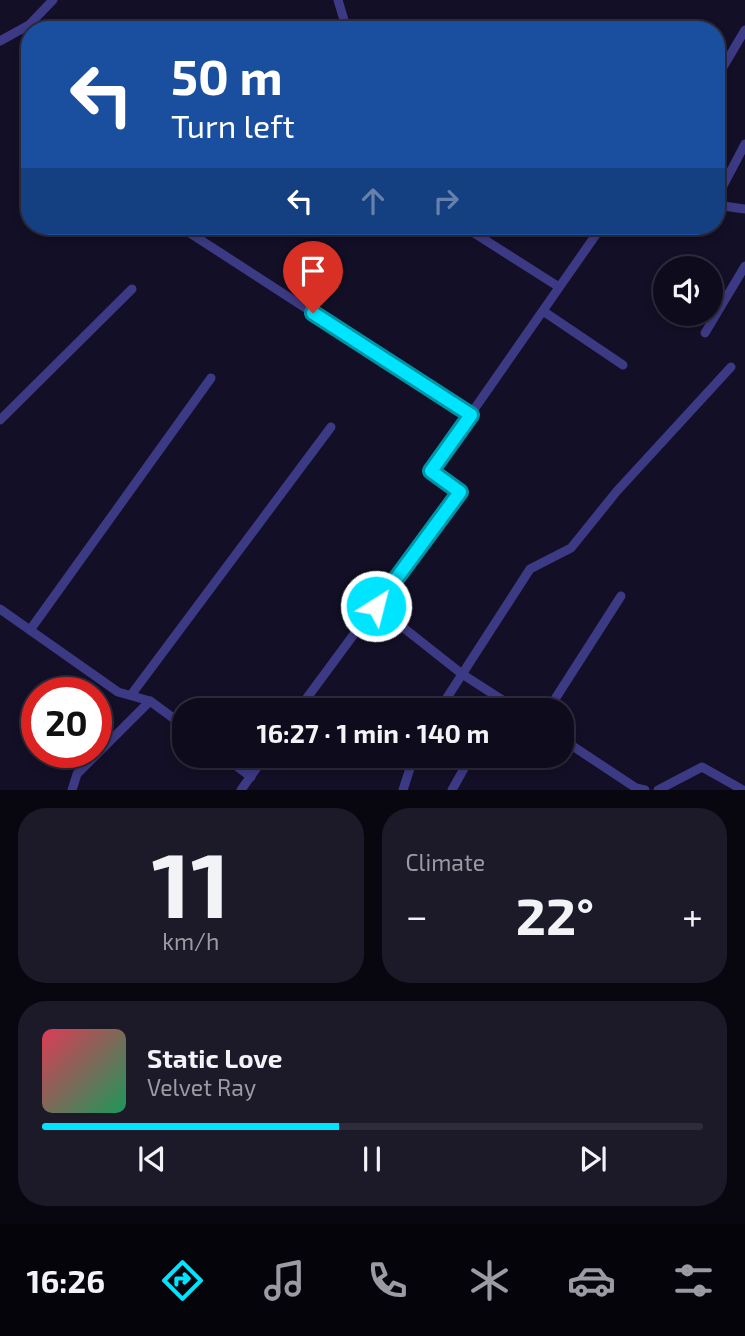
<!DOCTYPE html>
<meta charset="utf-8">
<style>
body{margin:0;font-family:"Exo 2",sans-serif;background:#1c1929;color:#f1f3f6;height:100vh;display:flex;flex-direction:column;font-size:26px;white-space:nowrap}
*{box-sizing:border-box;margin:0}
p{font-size:23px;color:#9b9ba3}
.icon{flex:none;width:38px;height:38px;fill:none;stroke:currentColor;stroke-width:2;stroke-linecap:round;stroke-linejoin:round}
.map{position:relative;height:790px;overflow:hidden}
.side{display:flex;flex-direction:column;gap:18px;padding:18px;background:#08060f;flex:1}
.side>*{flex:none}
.guide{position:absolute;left:21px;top:21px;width:704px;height:214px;border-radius:28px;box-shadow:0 4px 10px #0003,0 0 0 2px #2e2b3b;background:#1a4fa0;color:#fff;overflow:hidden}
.controls{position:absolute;left:653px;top:256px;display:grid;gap:14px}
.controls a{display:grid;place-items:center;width:70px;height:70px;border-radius:50%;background:#0e0b1c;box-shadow:0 4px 10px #0003,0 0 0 2px #2e2b3b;font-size:35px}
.speed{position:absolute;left:21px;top:677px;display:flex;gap:14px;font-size:35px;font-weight:700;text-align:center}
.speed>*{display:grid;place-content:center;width:91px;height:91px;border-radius:50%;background:#0e0b1c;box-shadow:0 4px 10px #0003,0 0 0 2px #2e2b3b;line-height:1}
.speed .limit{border:10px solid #d22;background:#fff;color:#111}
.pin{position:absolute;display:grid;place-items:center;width:60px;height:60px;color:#fff;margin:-72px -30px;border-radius:50% 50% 50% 0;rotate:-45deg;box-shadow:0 0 7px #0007}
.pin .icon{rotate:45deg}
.me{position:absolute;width:77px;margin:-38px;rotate:36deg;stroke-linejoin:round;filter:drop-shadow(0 0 5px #0008)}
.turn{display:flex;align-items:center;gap:24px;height:147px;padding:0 35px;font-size:32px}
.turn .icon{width:91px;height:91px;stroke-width:2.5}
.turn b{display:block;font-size:49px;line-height:60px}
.lanes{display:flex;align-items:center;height:66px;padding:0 35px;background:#0003;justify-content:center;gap:35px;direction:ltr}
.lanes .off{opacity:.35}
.big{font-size:52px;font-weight:700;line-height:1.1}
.side .tile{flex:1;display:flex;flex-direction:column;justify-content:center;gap:10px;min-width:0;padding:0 24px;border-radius:28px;background:#1c1929}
.side .dial{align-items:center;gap:0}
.dial b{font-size:91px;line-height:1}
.song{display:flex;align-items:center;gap:21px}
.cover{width:84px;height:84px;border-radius:10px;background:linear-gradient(135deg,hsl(350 70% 55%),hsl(150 70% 35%))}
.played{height:7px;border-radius:4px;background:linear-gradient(90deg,#00e5ff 45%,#2e2b3b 45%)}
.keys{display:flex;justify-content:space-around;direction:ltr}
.heat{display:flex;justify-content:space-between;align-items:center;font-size:38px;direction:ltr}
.side .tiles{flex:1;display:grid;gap:18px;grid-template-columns:1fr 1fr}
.tile:last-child{grid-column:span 2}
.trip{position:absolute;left:172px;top:698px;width:402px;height:70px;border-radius:28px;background:#0e0b1c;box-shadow:0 4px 10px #0003,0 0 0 2px #2e2b3b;font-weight:700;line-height:70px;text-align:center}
.tab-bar{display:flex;height:112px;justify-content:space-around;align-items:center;background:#06040b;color:#9b9ba3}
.tab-bar .icon{width:49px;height:49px}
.tab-bar .active{color:#00e5ff}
.tab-bar b{font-size:32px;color:#f1f3f6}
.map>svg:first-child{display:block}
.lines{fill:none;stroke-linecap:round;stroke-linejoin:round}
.service{stroke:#3d3a85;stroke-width:9}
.route-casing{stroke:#0095a6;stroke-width:18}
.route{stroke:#00e5ff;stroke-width:12}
</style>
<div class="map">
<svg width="745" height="790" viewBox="0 0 745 790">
<rect width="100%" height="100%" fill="#130f26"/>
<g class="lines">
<g class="service">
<polyline points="338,0 347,30"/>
<polyline points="0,41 29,25 53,0"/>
<polyline points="716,79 745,30"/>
<polyline points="716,199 745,144"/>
<polyline points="716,205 745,209"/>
<polyline points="179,226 471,415"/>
<polyline points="463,226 559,287"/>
<polyline points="543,311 623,365"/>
<polyline points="705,333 745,266"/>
<polyline points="0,420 132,289"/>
<polyline points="376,606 462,674 518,710"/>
<polyline points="0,609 118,692 150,701 184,726"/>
<polyline points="30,630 211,378"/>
<polyline points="131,695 331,427"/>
<polyline points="298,710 459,492 431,471 602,226"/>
<polyline points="439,710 530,569 571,548 617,491 731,367"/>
<polyline points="498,710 503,701"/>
<polyline points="548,710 621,596"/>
<polyline points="562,739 636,788 645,790"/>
<polyline points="223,756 251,777"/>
<polyline points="72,790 77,774 150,701"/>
<polyline points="241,790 265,756"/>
<polyline points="403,790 414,756"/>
<polyline points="452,790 471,756"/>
<polyline points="658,790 702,767 743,790"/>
</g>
</g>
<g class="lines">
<defs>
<polyline id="route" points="313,313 471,415 431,471 460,492 376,606"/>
</defs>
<use href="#route" class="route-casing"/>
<use href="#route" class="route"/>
</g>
</svg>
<div class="controls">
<a><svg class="icon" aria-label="sound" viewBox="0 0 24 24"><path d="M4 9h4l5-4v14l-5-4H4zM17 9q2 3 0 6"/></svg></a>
</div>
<div class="speed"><div class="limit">20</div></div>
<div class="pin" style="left:313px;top:313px;background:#d93025"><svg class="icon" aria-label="arrive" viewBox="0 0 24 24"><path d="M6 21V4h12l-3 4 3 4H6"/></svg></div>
<svg class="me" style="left:376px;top:606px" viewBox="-20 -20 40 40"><circle r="17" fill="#00e5ff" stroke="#fff" stroke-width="3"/><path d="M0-11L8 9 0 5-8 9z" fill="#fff"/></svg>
<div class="trip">16:27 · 1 min · 140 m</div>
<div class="guide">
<div class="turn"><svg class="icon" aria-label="left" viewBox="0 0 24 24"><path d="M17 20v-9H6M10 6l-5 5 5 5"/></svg><div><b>50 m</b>Turn left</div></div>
<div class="lanes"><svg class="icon" aria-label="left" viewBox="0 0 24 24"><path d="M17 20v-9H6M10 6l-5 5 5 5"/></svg><svg class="icon off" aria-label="ahead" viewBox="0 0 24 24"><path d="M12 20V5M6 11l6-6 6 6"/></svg><svg class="icon off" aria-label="right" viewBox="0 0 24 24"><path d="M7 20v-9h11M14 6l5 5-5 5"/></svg></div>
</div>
</div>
<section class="side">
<div class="tiles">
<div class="tile dial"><b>11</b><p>km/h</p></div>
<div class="tile"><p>Climate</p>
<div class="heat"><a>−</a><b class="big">22°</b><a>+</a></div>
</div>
<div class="tile">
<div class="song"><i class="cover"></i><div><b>Static Love</b><p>Velvet Ray</p></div></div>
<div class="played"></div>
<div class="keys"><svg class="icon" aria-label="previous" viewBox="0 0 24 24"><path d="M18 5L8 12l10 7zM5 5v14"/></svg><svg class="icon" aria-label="pause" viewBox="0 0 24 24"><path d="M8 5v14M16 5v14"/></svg><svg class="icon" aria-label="next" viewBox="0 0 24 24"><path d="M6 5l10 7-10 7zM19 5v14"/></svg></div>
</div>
</div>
</section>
<nav class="tab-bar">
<b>16:26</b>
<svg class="icon active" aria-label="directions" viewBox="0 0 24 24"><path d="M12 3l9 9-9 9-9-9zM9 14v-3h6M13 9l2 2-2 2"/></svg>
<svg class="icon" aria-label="music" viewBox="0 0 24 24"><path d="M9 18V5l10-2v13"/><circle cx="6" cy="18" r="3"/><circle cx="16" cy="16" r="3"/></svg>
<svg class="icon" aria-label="phone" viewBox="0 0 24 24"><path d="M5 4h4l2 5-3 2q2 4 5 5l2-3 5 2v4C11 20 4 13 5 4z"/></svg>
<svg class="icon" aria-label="climate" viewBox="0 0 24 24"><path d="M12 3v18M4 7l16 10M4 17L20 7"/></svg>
<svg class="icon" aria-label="car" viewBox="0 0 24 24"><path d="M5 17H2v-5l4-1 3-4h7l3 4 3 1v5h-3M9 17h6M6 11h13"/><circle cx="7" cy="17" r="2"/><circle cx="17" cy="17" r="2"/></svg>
<svg class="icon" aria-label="filters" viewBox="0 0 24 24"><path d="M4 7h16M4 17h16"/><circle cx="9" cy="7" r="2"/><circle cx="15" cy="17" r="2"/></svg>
</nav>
